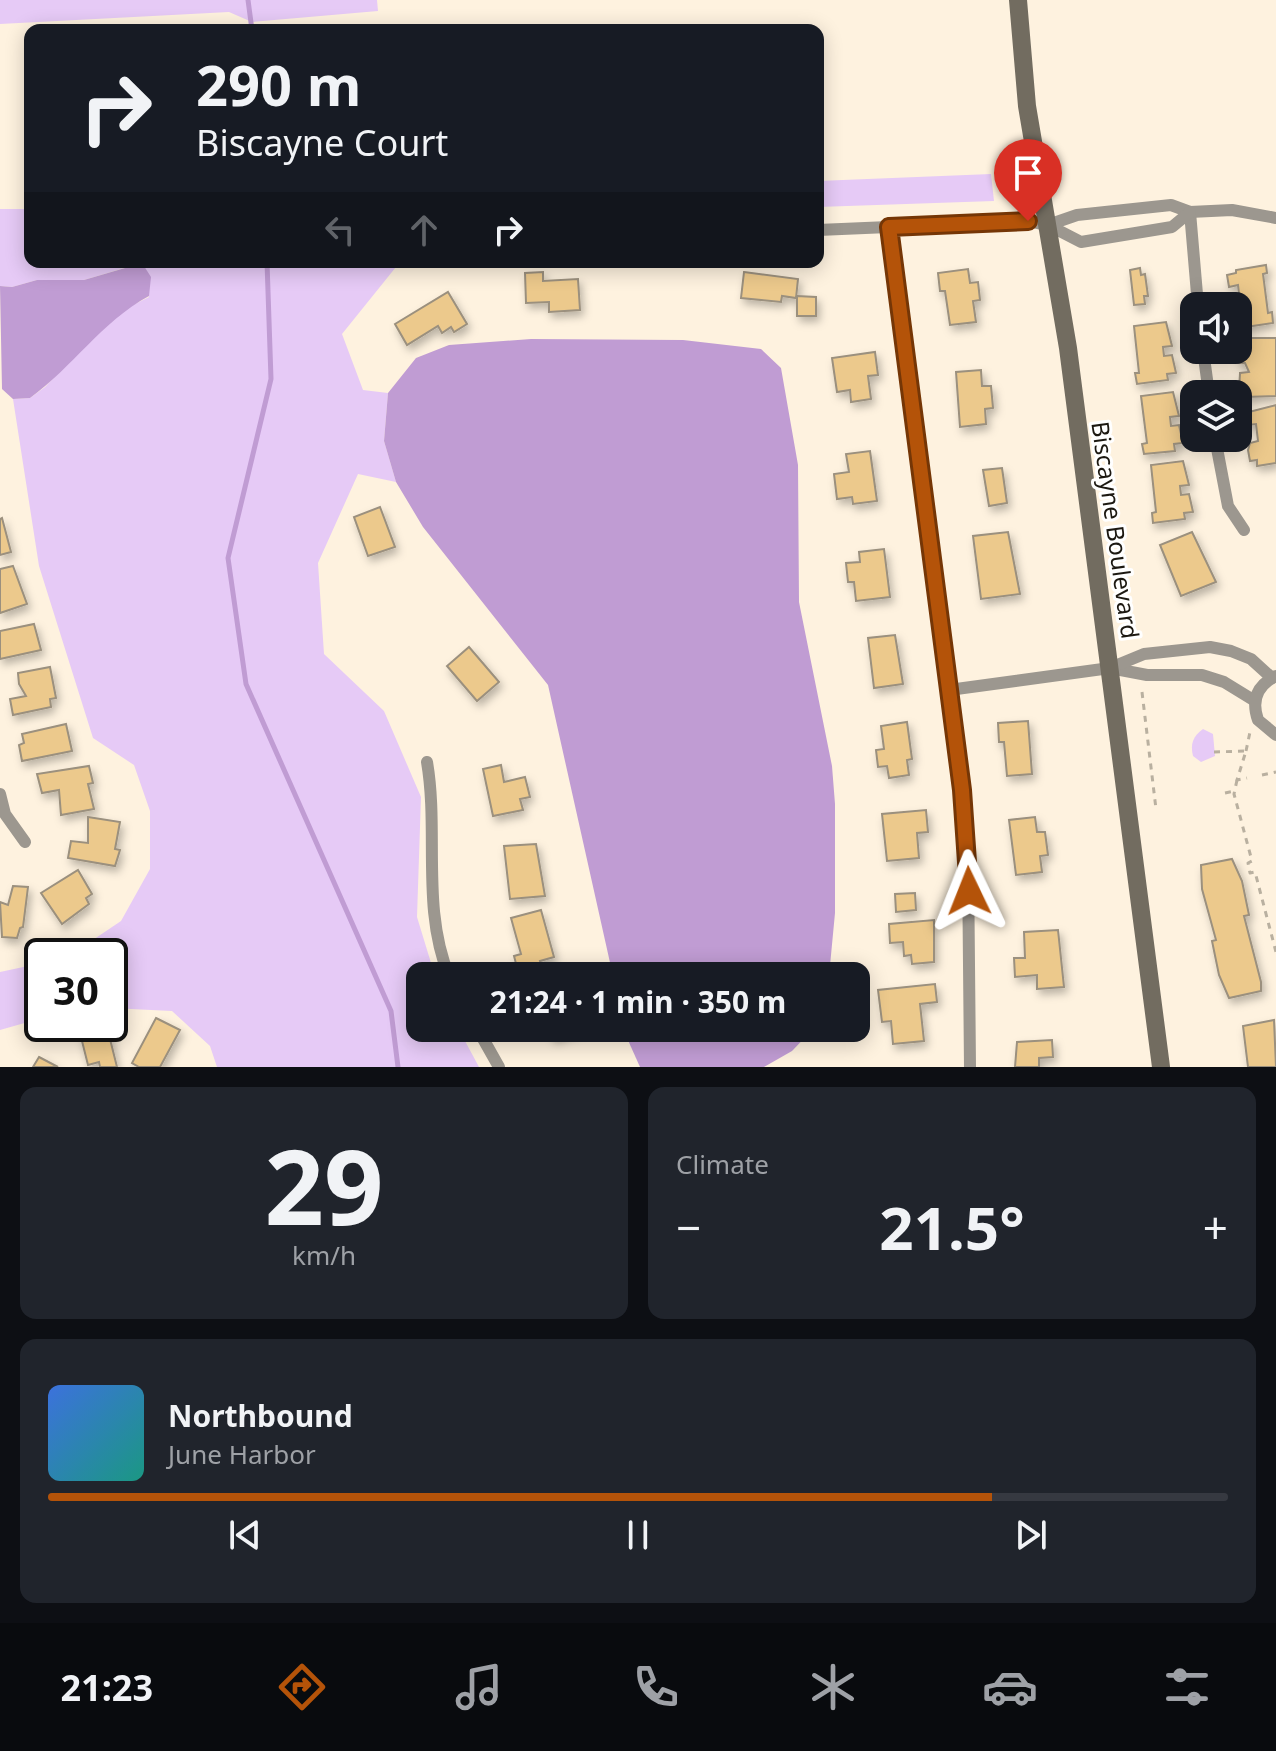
<!DOCTYPE html>
<meta charset="utf-8">
<style>
body{margin:0;font-family:"Noto Sans",sans-serif;background:#20242c;color:#f1f3f6;height:100vh;display:flex;flex-direction:column;font-size:30px;white-space:nowrap}
*{box-sizing:border-box;margin:0}
p{font-size:26px;color:#9ea1a6}
.icon{flex:none;width:44px;height:44px;fill:none;stroke:currentColor;stroke-width:2;stroke-linecap:round;stroke-linejoin:round}
.map{position:relative;height:1067px;overflow:hidden}
.details{display:flex;flex-direction:column;gap:20px;padding:20px;background:#0d0f14;flex:1}
.details>*{flex:none}
.top-card{position:absolute;left:24px;top:24px;width:800px;height:244px;border-radius:16px;box-shadow:0 4px 20px #0003;background:#171b24;color:#f1f3f6;overflow:hidden}
.controls{position:absolute;left:1180px;top:292px;display:grid;gap:16px}
.controls a{display:grid;place-items:center;width:72px;height:72px;border-radius:16px;background:#171b24;box-shadow:0 4px 20px #0003;font-size:40px}
.speed{position:absolute;left:24px;top:938px;display:flex;gap:16px;font-size:40px;font-weight:700;text-align:center}
.speed>*{display:grid;place-content:center;width:104px;height:104px;border-radius:50%;background:#171b24;box-shadow:0 4px 20px #0003;line-height:1}
.speed .limit{border:4px solid #111;border-radius:12px;background:#fff;color:#111}
.pin{position:absolute;display:grid;place-items:center;width:68px;height:68px;color:#fff;margin:-82px -34px;border-radius:50% 50% 50% 0;rotate:-45deg;box-shadow:0 0 8px #0007}
.pin .icon{rotate:45deg}
.me{position:absolute;width:88px;margin:-44px;rotate:358deg;stroke-linejoin:round;filter:drop-shadow(0 0 6px #0008)}
.turn{display:flex;align-items:center;gap:28px;height:168px;padding:0 40px;font-size:36px}
.turn .icon{width:104px;height:104px;stroke-width:2.5}
.turn b{display:block;font-size:56px;line-height:68px}
.lanes{display:flex;align-items:center;height:76px;padding:0 40px;background:#0003;justify-content:center;gap:40px;direction:ltr}
.lanes .off{opacity:.35}
.big{font-size:60px;font-weight:700;line-height:1.1}
.details .tile{flex:1;display:flex;flex-direction:column;justify-content:center;gap:12px;min-width:0;padding:0 28px;border-radius:16px;background:#20242c}
.details .dial{align-items:center;gap:0}
.dial b{font-size:104px;line-height:1}
.song{display:flex;align-items:center;gap:24px}
.cover{width:96px;height:96px;border-radius:12px;background:linear-gradient(135deg,hsl(220 70% 55%),hsl(170 70% 35%))}
.played{height:8px;border-radius:4px;background:linear-gradient(90deg,#b45309 80%,#363941 80%)}
.keys{display:flex;justify-content:space-around;direction:ltr}
.heat{display:flex;justify-content:space-between;align-items:center;font-size:44px;direction:ltr}
.details .tiles{flex:1;display:grid;gap:20px;grid-template-columns:1fr 1fr}
.tile:last-child{grid-column:span 2}
.trip{position:absolute;left:406px;top:962px;width:464px;height:80px;border-radius:16px;background:#171b24;box-shadow:0 4px 20px #0003;font-weight:700;line-height:80px;text-align:center}
.dock{display:flex;height:128px;justify-content:space-around;align-items:center;background:#090b0e;color:#9ea1a6}
.dock .icon{width:56px;height:56px}
.dock .active{color:#b45309}
.dock b{font-size:36px;color:#f1f3f6}
.map>svg:first-child{display:block}
.green{fill:#e6caf6}
.water{fill:#c09cd3}
.lines{fill:none;stroke-linecap:round;stroke-linejoin:round}
.stream{stroke:#c09cd3;stroke-width:5}
.building{fill:#ecc98c;stroke:#9b907e;stroke-width:2;filter:url(#shadow)}
.path{stroke:#b9b0a0;stroke-width:3;stroke-dasharray:6 6;stroke-linecap:butt}
.street{stroke:#9c978f;stroke-width:12}
.secondary{stroke:#726c60;stroke-width:18}
.route-casing{stroke:#753606;stroke-width:20}
.route{stroke:#b45309;stroke-width:14}
.labels{text-anchor:middle;dominant-baseline:central;stroke-width:6;stroke-linejoin:round;paint-order:stroke}
.street-label{font-size:24px;fill:#1c1811;stroke:#fff}
</style>
<div class="map">
<svg width="1276" height="1067" viewBox="0 0 1276 1067">
<defs>
<filter id="shadow"><feDropShadow dx="3" dy="5" stdDeviation="4" flood-color="#0004"/></filter>
</defs>
<rect width="100%" height="100%" fill="#fef2df"/>
<g class="green">
<polygon points="0,0 377,0 378,11 252,22 229,12 0,24"/>
<polygon points="991,174 994,201 818,207 818,181"/>
<polygon points="0,209 30,209 30,262 400,262 342,334 363,390 388,393 384,441 396,482 358,474 318,563 324,654 384,711 421,797 417,917 435,976 420,976 420,1028 458,1028 479,1067 217,1067 210,1046 172,1011 110,1008 110,956 69,956 121,921 150,869 150,811 134,765 93,738 39,566 13,399 30,398 45,387 95,334 127,308 149,297 141,263 84,280 37,280 12,287 0,286"/>
<path d="M1203,729L1213,734L1215,756L1201,762L1193,756C1190,744 1193,736 1203,729Z"/>
<polygon points="42,963 42,1018 0,1030 0,972"/>
</g>
<g class="water">
<path d="M142,263L151,277L149,296C101,322 73,367 30,398L13,399L2,389L0,286L12,287L37,280H84Z"/>
<polygon points="531,339 683,340 761,349 781,368 798,465 799,602 832,766 835,804 835,913 829,976 613,976 548,685 423,527 396,482 384,441 388,393 416,358 449,345"/>
<polygon points="627,1028 814,1028 792,1051 764,1067 640,1067 627,1038"/>
</g>
<g class="lines">
<g class="stream">
<polyline points="248,0 252,30"/>
<polyline points="267,262 271,379 228,558 246,684 391,1011 398,1067"/>
</g>
</g>
<g class="building">
<polygon points="1266,265 1267,273 1263,274 1268,313 1272,312 1273,323 1239,328 1238,306 1232,304 1240,303 1238,285 1229,287 1227,275 1236,273 1236,270"/>
<polygon points="1140,268 1141,275 1145,274 1148,296 1144,296 1145,304 1134,305 1130,270"/>
<polygon points="968,269 970,283 978,282 980,300 973,301 976,322 950,325 945,291 940,291 938,273"/>
<polygon points="543,272 543,281 578,279 580,310 549,312 549,302 526,303 525,273"/>
<polygon points="744,272 798,279 796,298 782,296 781,302 741,298"/>
<polygon points="448,292 467,324 454,332 451,327 442,333 438,326 407,345 395,324"/>
<polygon points="797,296 816,297 816,316 797,316"/>
<polygon points="1166,322 1172,346 1163,347 1164,356 1172,355 1176,373 1167,374 1168,380 1137,384 1135,373 1139,373 1134,326"/>
<polygon points="1249,338 1276,338 1276,396 1245,397 1245,391 1239,391 1240,373 1249,372 1245,363 1238,363 1238,343 1249,343"/>
<polygon points="875,352 878,375 868,376 871,399 851,402 850,390 837,392 832,358"/>
<polygon points="981,370 982,386 991,386 993,408 985,409 986,424 960,427 956,372"/>
<polygon points="1173,392 1179,416 1170,417 1171,426 1179,425 1183,443 1174,444 1175,451 1144,454 1142,444 1147,443 1141,396"/>
<polygon points="1276,405 1276,463 1257,466 1257,460 1250,461 1248,450 1250,443 1258,441 1256,424 1247,425 1245,413"/>
<polygon points="870,451 877,501 853,504 852,497 837,499 834,474 849,472 846,454"/>
<polygon points="1183,461 1189,485 1180,486 1181,495 1189,494 1193,512 1184,513 1185,519 1153,523 1152,513 1156,512 1151,465"/>
<polygon points="1002,468 1007,503 989,506 983,470"/>
<polygon points="380,507 395,547 368,556 354,517"/>
<polygon points="2,518 11,552 0,555 0,519"/>
<polygon points="1008,532 1020,594 981,599 973,536"/>
<polygon points="1192,532 1216,582 1181,596 1160,545"/>
<polygon points="884,549 890,597 856,601 854,582 848,582 846,563 860,562 859,552"/>
<polygon points="13,566 27,604 0,613 0,569"/>
<polygon points="34,624 41,650 0,659 0,631"/>
<polygon points="895,635 903,684 874,688 868,638"/>
<polygon points="469,647 499,682 477,701 447,666"/>
<polygon points="50,667 56,698 50,699 51,707 13,715 10,699 26,696 19,684 18,673"/>
<polygon points="1028,721 1032,774 1007,776 1004,742 999,742 998,723"/>
<polygon points="907,722 912,759 907,760 909,775 889,778 887,766 878,767 876,750 884,749 881,726"/>
<polygon points="66,724 72,751 22,761 19,745 24,743 22,734"/>
<polygon points="501,765 504,782 525,777 530,797 520,799 523,810 493,816 483,769"/>
<polygon points="89,766 93,783 88,784 94,809 61,815 59,790 42,793 37,774"/>
<polygon points="926,810 928,832 917,833 919,858 887,861 882,814"/>
<polygon points="88,817 120,822 115,849 120,850 115,866 68,858 71,841 88,843"/>
<polygon points="1035,817 1037,832 1045,832 1048,855 1040,856 1042,872 1016,875 1009,820"/>
<polygon points="536,844 545,896 510,899 504,846"/>
<polygon points="1232,859 1242,881 1249,915 1244,916 1261,982 1261,991 1229,998 1219,975 1212,941 1216,940 1202,889 1201,865"/>
<polygon points="78,870 92,894 86,898 89,904 62,924 41,893"/>
<polygon points="13,886 28,887 23,927 20,928 17,938 2,937 0,902 8,905"/>
<polygon points="915,893 916,910 896,912 895,894"/>
<polygon points="541,910 554,957 540,961 542,968 519,975 514,956 521,954 511,918"/>
<polygon points="934,920 934,962 912,964 911,955 904,956 903,942 890,943 889,924"/>
<polygon points="1058,930 1064,987 1037,989 1037,975 1015,977 1014,958 1025,958 1024,932"/>
<polygon points="935,984 937,1002 920,1004 924,1041 893,1044 891,1021 882,1022 878,990"/>
<polygon points="156,1018 180,1030 160,1067 139,1067 132,1063"/>
<polygon points="1274,1020 1276,1067 1248,1067 1243,1026"/>
<polygon points="107,1027 117,1067 100,1067 99,1062 88,1065 80,1033"/>
<polygon points="549,1028 580,1028 553,1038"/>
<polygon points="1052,1040 1053,1057 1039,1058 1039,1067 1015,1067 1017,1042"/>
<polygon points="39,1057 58,1067 33,1067"/>
</g>
<g class="lines">
<g class="path">
<polyline points="1142,692 1156,809"/>
<polyline points="1246,751 1250,732"/>
<polyline points="1214,752 1246,751 1237,780 1247,778"/>
<polyline points="1262,775 1276,772"/>
<polyline points="1237,780 1234,794 1252,861 1248,863 1250,873 1255,872 1276,952"/>
<polyline points="1225,793 1235,791"/>
</g>
<g class="street">
<polyline points="1190,212 1198,306"/>
<polyline points="1048,225 1077,215 1171,205 1190,212 1232,210 1276,218"/>
<polyline points="889,227 962,790 968,861 970,1067"/>
<polyline points="818,230 1028,221 1048,225 1081,242 1172,227 1190,212"/>
<polyline points="1203,350 1209,394"/>
<polyline points="1215,438 1228,506 1244,530"/>
<polyline points="1110,668 1147,675 1202,675 1224,682 1255,701"/>
<path d="M1276,676C1257,685 1251,700 1258,720L1276,735"/>
<polyline points="949,690 1110,668 1144,654 1210,647 1231,651 1251,659 1272,678"/>
<path d="M427,762C439,832 421,908 449,976"/>
<polyline points="0,794 5,814 25,842"/>
<polyline points="477,1028 499,1067"/>
</g>
<polyline class="secondary" points="1018,0 1027,106 1068,348 1161,1067"/>
</g>
<g class="lines">
<defs>
<polyline id="route" points="969,891 962,790 889,227 1028,221"/>
</defs>
<use href="#route" class="route-casing"/>
<use href="#route" class="route"/>
</g>
<g class="labels">
<g class="street-label">
<text transform="translate(1116 530) rotate(82)">Biscayne Boulevard</text>
</g>
</g>
</svg>
<div class="controls">
<a><svg class="icon" aria-label="sound" viewBox="0 0 24 24"><path d="M4 9h4l5-4v14l-5-4H4zM17 9q2 3 0 6"/></svg></a>
<a><svg class="icon" aria-label="layers" viewBox="0 0 24 24"><path d="M12 4l9 5-9 5-9-5zM3 14l9 5 9-5"/></svg></a>
</div>
<div class="speed"><div class="limit">30</div></div>
<div class="pin" style="left:1028px;top:221px;background:#d93025"><svg class="icon" aria-label="arrive" viewBox="0 0 24 24"><path d="M6 21V4h12l-3 4 3 4H6"/></svg></div>
<svg class="me" style="left:969px;top:891px" viewBox="-20 -20 40 40"><path d="M0-17L14 15 0 8-14 15z" fill="#b45309" stroke="#fff" stroke-width="4"/></svg>
<div class="trip">21:24 · 1 min · 350 m</div>
<div class="top-card">
<div class="turn"><svg class="icon" aria-label="right" viewBox="0 0 24 24"><path d="M7 20v-9h11M14 6l5 5-5 5"/></svg><div><b>290 m</b>Biscayne Court</div></div>
<div class="lanes"><svg class="icon off" aria-label="left" viewBox="0 0 24 24"><path d="M17 20v-9H6M10 6l-5 5 5 5"/></svg><svg class="icon off" aria-label="ahead" viewBox="0 0 24 24"><path d="M12 20V5M6 11l6-6 6 6"/></svg><svg class="icon" aria-label="right" viewBox="0 0 24 24"><path d="M7 20v-9h11M14 6l5 5-5 5"/></svg></div>
</div>
</div>
<section class="details">
<div class="tiles">
<div class="tile dial"><b>29</b><p>km/h</p></div>
<div class="tile"><p>Climate</p>
<div class="heat"><a>−</a><b class="big">21.5°</b><a>+</a></div>
</div>
<div class="tile">
<div class="song"><i class="cover"></i><div><b>Northbound</b><p>June Harbor</p></div></div>
<div class="played"></div>
<div class="keys"><svg class="icon" aria-label="previous" viewBox="0 0 24 24"><path d="M18 5L8 12l10 7zM5 5v14"/></svg><svg class="icon" aria-label="pause" viewBox="0 0 24 24"><path d="M8 5v14M16 5v14"/></svg><svg class="icon" aria-label="next" viewBox="0 0 24 24"><path d="M6 5l10 7-10 7zM19 5v14"/></svg></div>
</div>
</div>
</section>
<nav class="dock">
<b>21:23</b>
<svg class="icon active" aria-label="directions" viewBox="0 0 24 24"><path d="M12 3l9 9-9 9-9-9zM9 14v-3h6M13 9l2 2-2 2"/></svg>
<svg class="icon" aria-label="music" viewBox="0 0 24 24"><path d="M9 18V5l10-2v13"/><circle cx="6" cy="18" r="3"/><circle cx="16" cy="16" r="3"/></svg>
<svg class="icon" aria-label="phone" viewBox="0 0 24 24"><path d="M5 4h4l2 5-3 2q2 4 5 5l2-3 5 2v4C11 20 4 13 5 4z"/></svg>
<svg class="icon" aria-label="climate" viewBox="0 0 24 24"><path d="M12 3v18M4 7l16 10M4 17L20 7"/></svg>
<svg class="icon" aria-label="car" viewBox="0 0 24 24"><path d="M5 17H2v-5l4-1 3-4h7l3 4 3 1v5h-3M9 17h6M6 11h13"/><circle cx="7" cy="17" r="2"/><circle cx="17" cy="17" r="2"/></svg>
<svg class="icon" aria-label="filters" viewBox="0 0 24 24"><path d="M4 7h16M4 17h16"/><circle cx="9" cy="7" r="2"/><circle cx="15" cy="17" r="2"/></svg>
</nav>
